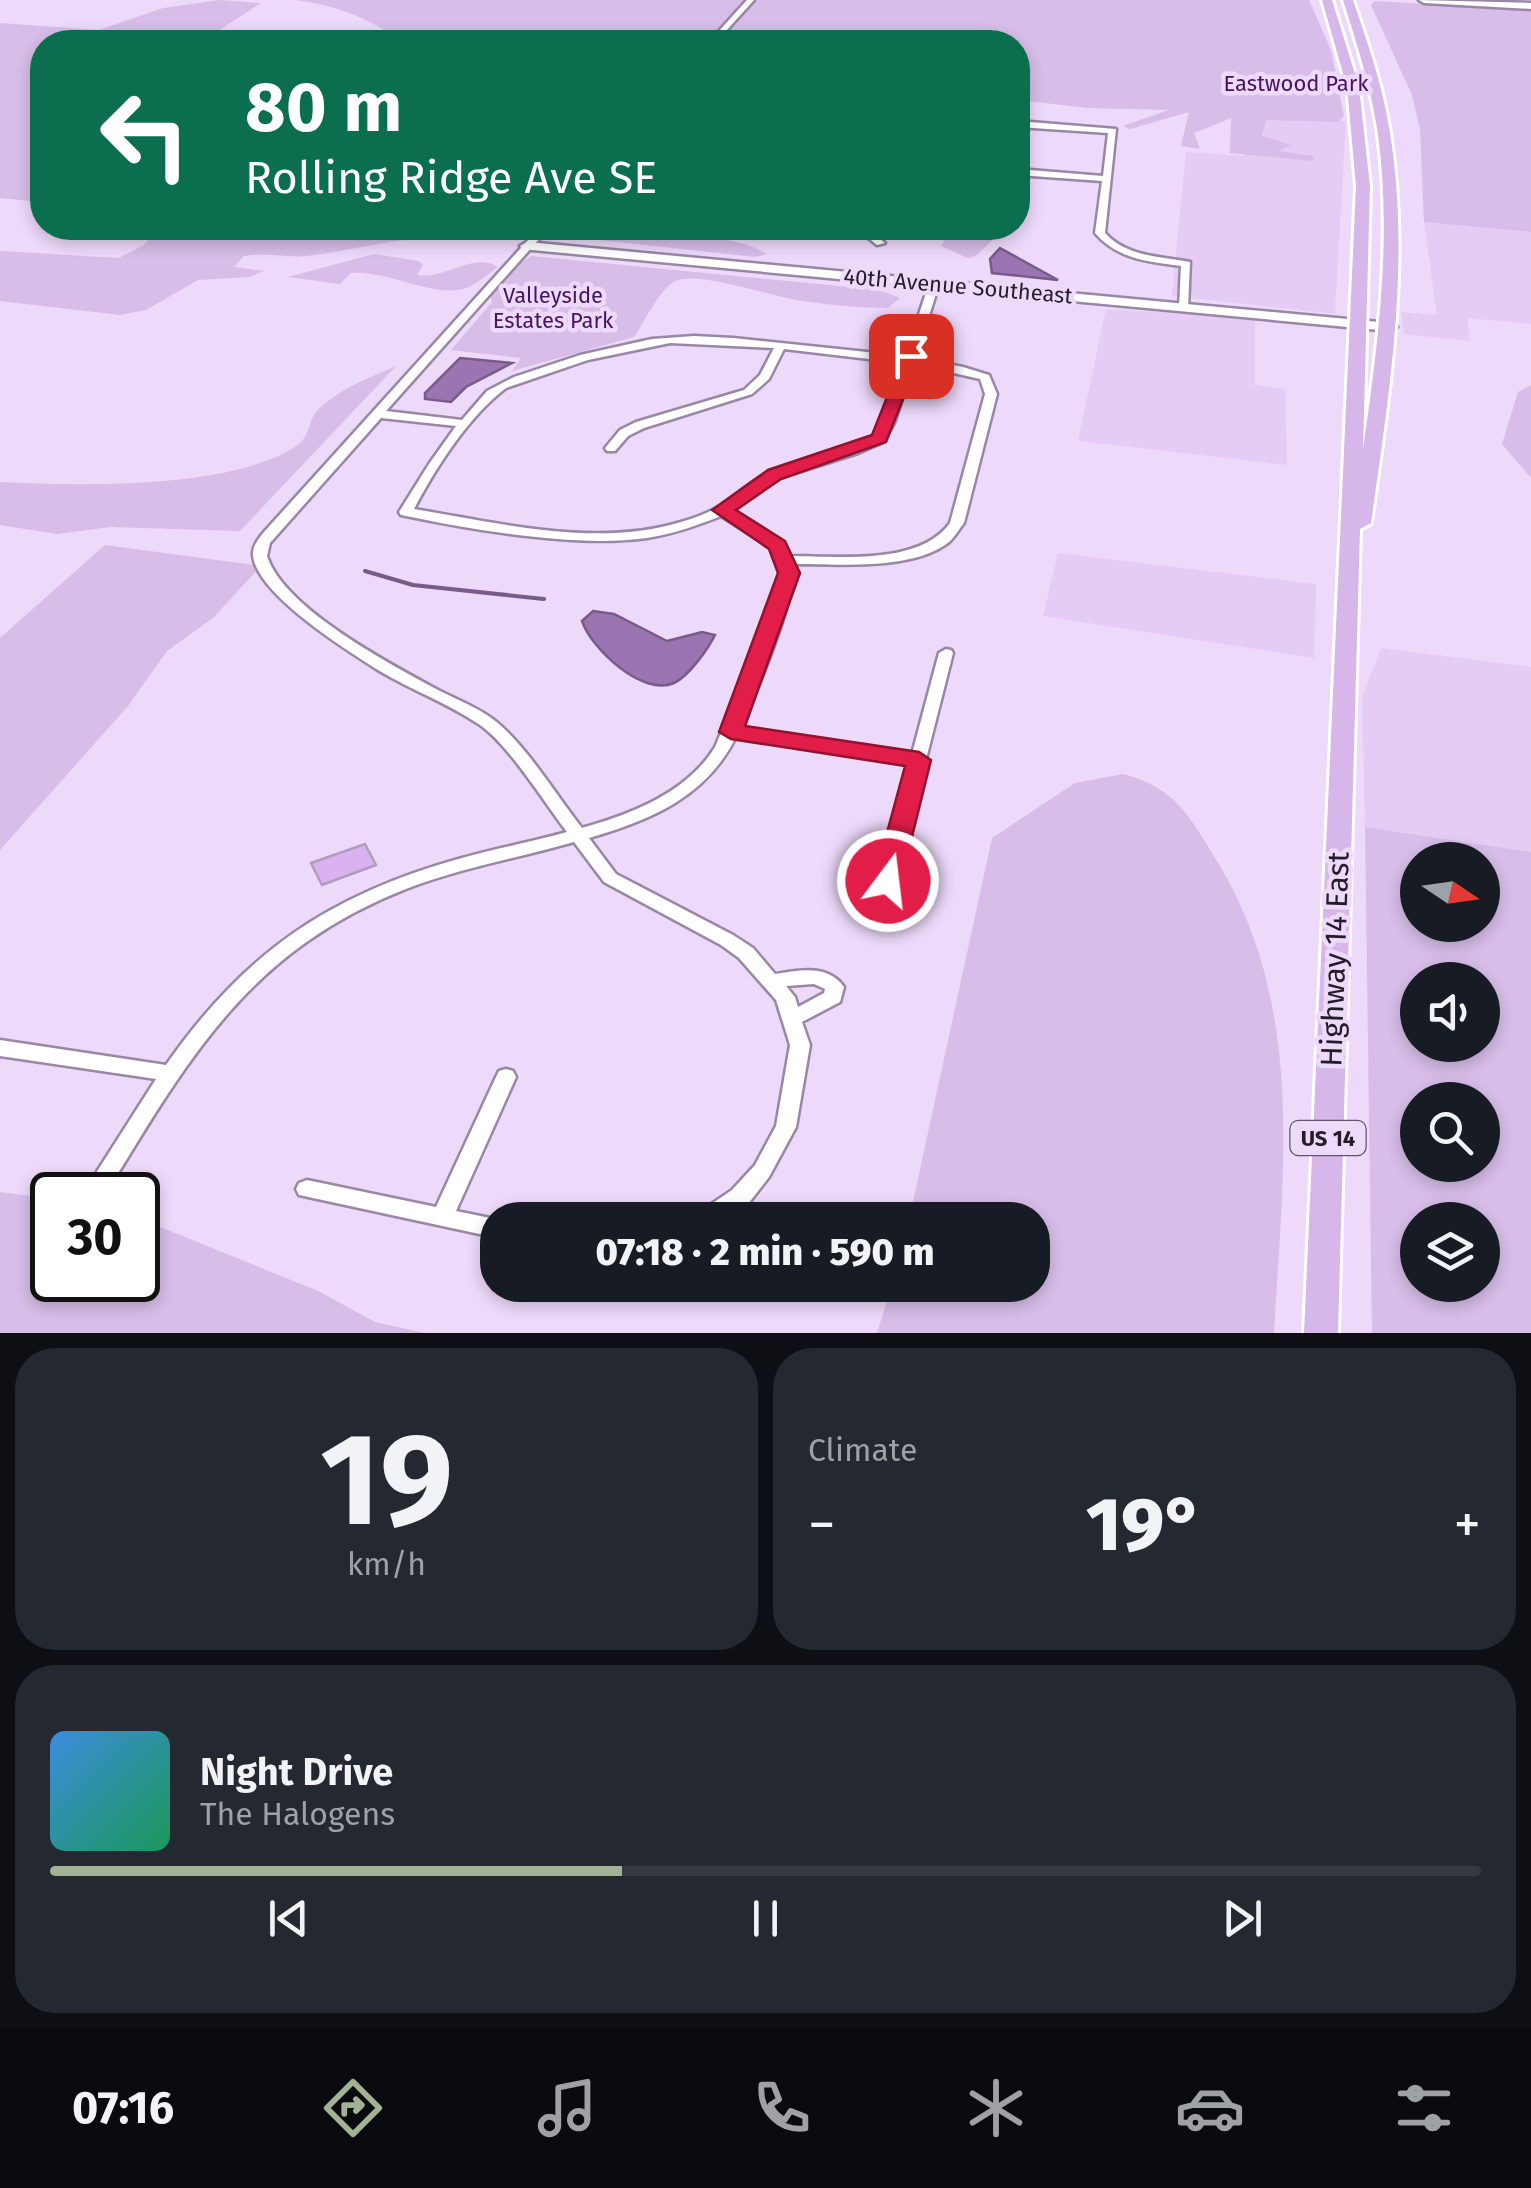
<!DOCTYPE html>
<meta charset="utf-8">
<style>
body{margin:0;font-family:"Fira Sans",sans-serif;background:#242831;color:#f1f3f6;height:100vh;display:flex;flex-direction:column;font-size:38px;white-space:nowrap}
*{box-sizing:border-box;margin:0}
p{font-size:32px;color:#9ea1a6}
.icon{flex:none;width:55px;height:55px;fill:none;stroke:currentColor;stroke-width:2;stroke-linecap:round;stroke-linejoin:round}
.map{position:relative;height:1333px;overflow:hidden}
.side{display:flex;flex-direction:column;gap:15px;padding:15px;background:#0d0f14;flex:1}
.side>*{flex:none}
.top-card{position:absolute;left:30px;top:30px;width:1000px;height:210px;border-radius:40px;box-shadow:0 5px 15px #0003;background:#0b6e4f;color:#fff;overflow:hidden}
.needle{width:65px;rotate:103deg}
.tools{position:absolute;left:1400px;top:842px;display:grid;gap:20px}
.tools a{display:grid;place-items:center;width:100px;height:100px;border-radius:50%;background:#171b24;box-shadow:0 5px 15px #0003;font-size:50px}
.speed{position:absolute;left:30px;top:1172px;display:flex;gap:20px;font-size:50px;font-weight:700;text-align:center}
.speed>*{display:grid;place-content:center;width:130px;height:130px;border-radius:50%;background:#171b24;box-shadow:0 5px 15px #0003;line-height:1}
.speed .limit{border:5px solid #111;border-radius:15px;background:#fff;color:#111}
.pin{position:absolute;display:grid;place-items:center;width:85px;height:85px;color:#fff;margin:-42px;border-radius:20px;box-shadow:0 5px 15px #0006}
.me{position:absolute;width:110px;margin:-55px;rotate:15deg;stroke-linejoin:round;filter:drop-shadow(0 0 8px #0008)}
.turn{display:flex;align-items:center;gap:35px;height:210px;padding:0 50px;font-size:45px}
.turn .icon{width:130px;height:130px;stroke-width:2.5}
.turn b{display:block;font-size:70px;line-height:85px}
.big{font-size:75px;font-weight:800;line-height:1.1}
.side .tile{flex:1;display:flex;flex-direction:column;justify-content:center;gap:15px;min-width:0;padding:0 35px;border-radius:40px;background:#242831}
.side .dial{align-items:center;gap:0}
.dial b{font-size:130px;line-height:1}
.song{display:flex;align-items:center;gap:30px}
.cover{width:120px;height:120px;border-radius:15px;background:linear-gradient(135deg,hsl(210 70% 55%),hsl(150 70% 35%))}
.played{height:10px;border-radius:5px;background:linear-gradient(90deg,#a2b395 40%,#363941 40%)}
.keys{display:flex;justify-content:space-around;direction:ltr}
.heat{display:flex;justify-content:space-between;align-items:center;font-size:55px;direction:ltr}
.side .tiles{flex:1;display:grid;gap:15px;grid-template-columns:1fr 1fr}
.tile:last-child{grid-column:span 2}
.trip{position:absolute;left:480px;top:1202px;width:570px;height:100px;border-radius:40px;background:#171b24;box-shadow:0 5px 15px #0003;font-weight:800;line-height:100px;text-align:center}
.tabs{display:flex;height:160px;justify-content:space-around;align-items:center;background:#090b0e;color:#9ea1a6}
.tabs .icon{width:70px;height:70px}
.tabs .current{color:#a2b395}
.tabs b{font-size:45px;color:#f1f3f6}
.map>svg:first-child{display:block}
.built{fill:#e5ccf4}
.green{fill:#d7bde8;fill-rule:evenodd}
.water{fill:#9b75b1;stroke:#775b88;stroke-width:2.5}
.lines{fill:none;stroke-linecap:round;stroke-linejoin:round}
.stream-far1{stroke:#775b88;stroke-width:2.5}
.stream{stroke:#775b88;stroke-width:4}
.building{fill:#dab2f2;stroke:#af9cbb;stroke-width:2.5}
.street-casing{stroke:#9987a5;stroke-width:5}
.secondary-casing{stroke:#9987a5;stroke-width:5}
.primary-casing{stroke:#fff;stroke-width:6}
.street{fill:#fff;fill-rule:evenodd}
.secondary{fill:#fff;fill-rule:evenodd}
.primary{fill:#d7b6ea;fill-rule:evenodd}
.route{fill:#e11d48;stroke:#92132f;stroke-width:2.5}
.labels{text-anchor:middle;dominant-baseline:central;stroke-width:9;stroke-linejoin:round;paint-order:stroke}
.far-park-label{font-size:22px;fill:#47145e;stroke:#edd9fa}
.far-street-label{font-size:22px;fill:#241d29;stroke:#edd9fa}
.shield{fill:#edd9fa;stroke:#605568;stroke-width:2.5}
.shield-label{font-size:22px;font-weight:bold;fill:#241d29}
.near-street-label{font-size:30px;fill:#241d29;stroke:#edd9fa}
</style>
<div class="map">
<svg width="1531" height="1333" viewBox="0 0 1531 1333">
<rect width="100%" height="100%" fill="#edd9fa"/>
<g class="built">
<polygon points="1249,113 1346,121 1335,314 1172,296 1186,152 1245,156"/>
<polygon points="1424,222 1531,232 1531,324 1467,318 1470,341 1404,334 1401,312 1437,315"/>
<polygon points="1106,309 1255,318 1255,385 1285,389 1287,465 1078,441"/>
<polygon points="1058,553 1316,584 1314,658 1043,616"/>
<polygon points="1381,648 1531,667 1531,852 1365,827 1362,697"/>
</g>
<g class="green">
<polygon points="220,0 261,3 201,42 42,42 42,202 0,198 0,23 99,30 163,8"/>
<path d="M294,0H1309L1331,50L1344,116L1338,122L1266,120L1262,136L1291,145L1278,151L1314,156L1313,161L1230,153L1231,118L1194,133L1200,149L1181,146L1189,112L1130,129L1123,126L1169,110L1088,108L1018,100V42H383L392,35C363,15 329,4 294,0Z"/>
<polygon points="1375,1 1531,10 1531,232 1424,222 1420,129 1412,95 1371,5"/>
<path d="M159,228H216L221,232L273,228L298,238L333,240L389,234L321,228H461L448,239C400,235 355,251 307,256C285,258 266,252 244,256L234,267L264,271L249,277L198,280L146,310L120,315L0,301V251L119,258L144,245Z"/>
<path d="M619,228L637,229L640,238C683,240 728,231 767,254L755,257L563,236L609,234Z"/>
<path d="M951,228H995V237C965,269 974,258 941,246Z"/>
<path d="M374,254L419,261L423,265L417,275C445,280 474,251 498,267C489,273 476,285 466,288C434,299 389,270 351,273L340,284L288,277Z"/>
<path d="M531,256L880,290L900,298L888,308C860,308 831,305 803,301C772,297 699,270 675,281C659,290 645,321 634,337L512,371L521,358L451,350L492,302L489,293L509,270Z"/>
<path d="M396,366L240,531L110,527L57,534L0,525V482C77,486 236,490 299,444C309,436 309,420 317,411C338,389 369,378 396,366Z"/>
<polygon points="1531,385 1531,478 1502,444 1518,392"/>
<polygon points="105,545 261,566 213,618 167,651 128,706 0,850 0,638"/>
<path d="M1123,774C1175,788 1189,815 1215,858C1306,1003 1283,1170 1274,1333H877L892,1285H1032V1220H909L992,838L1075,783Z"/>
<path d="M1365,827L1531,852V1333H1372ZM1482,860V925H1418V860ZM1482,980V1045H1418V980ZM1482,1100V1165H1418V1100ZM1482,1220V1285H1418V1220Z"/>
<polygon points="0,1192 52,1199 52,1280 138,1280 138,1218 318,1291 375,1322 425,1333 0,1333"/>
</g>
<g class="water">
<polygon points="1000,248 1058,280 992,273 990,259"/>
<polygon points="460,358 512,363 466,387 451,402 425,399 425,393"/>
<path d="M593,611L614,614L667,641L702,632L715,635C708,649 689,676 674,683C642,697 591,648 582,621Z"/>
</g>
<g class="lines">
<g class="stream-far1">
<polyline points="156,42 171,37"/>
<polyline points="42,105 34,121 42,129"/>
</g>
<polyline class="stream" points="365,571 413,585 544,599"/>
</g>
<polygon class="building" points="365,844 376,865 322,885 311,863"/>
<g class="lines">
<defs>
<g id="street">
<polygon points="747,0 754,0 716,42 709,42"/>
<path d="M1018,121L1116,129L1105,233C1127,257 1159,256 1190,262L1188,309L1179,307L1181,266C1149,262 1117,259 1095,233L1102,181L1018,175V169L1103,176L1108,133L1018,127Z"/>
<path d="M539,228H549L386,411L462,420L487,391L514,377L580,355L652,339L694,336L733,338L905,356L929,284L934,281L939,284L916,358L963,367L989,375L997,394L964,523C959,529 955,537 949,542C913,571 837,564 792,564C802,587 753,699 741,727L912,754L939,653L946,649L951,650L953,653L894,885H882L879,881L910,764L736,737C706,797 651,820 589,838L616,874L733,935L753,948L775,974C800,970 828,964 844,987L840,1002L802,1022L810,1045L796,1127L769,1177L748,1204L723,1220H695L698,1213L732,1190L755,1165L776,1126L790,1045L776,1000L739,958L721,945L604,882L574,842C518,858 460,868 406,889C248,951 188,1059 105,1195H82L156,1079L0,1056V1040L166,1065C245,952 329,895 462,858C496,848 532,842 567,832C544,802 509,745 480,725C448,703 411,690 378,670C348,651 251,591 253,552C254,544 259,538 264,532ZM670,343L774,348L760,375L744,390L636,422L620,430L605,448L607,451H615L628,436L644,428L752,394L769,379L784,349L903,363C896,382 888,420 875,434C861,451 792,462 768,473C751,481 738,494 723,504C711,512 695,518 681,522C596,548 499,523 414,509C436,467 469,416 506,388L588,360ZM914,364L980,379L985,394L950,523C919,566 837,556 789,556L783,543L731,511L776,479L858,453L883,442L894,423ZM381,418L456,426L429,464L399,512L401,515C473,530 575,548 647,538C673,534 696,526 721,516L772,548L782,573L772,611L715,747C687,793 631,814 582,828C556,795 526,745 494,720C479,708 458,700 440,691C392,665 284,609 267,556L270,543ZM814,984L825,989L824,993L798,1007L795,997L786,986Z"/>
<polygon points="856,228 866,228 885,243 877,245"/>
<polygon points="506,1069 513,1071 516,1077 456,1211 500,1220 498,1220 498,1238 299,1195 296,1189 299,1183 307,1180 436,1207 496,1077 499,1071"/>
</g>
<g id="secondary">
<polygon points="1419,0 1531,3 1531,9 1424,3"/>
<polygon points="527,242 1390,323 1397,327 1390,331 522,249 520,246"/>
</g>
<path id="primary" d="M1322,0H1332L1359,87L1370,186L1363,449C1378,345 1392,240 1378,134C1371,88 1357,44 1343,0H1353C1368,44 1383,87 1390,133C1411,263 1389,394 1371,523L1360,529L1338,1333H1304L1356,186L1347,87Z"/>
</defs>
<use href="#street" class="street-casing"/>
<use href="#secondary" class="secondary-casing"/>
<use href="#primary" class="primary-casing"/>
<use href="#street" class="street"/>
<use href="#secondary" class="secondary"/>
<use href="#primary" class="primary"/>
</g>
<polygon class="route" points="905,352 920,356 886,442 781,479 736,510 785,541 800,573 745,726 919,752 931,760 901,881 888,891 874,881 905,766 731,739 719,732 778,573 769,549 712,510 768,470 872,435"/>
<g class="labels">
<g class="far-park-label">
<text x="1296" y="83">Eastwood Park</text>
<text x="553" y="295">Valleyside<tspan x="553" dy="25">Estates Park</tspan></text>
</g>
<g class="far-street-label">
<text transform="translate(958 286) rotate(5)">40th Avenue Southeast</text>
</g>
<rect class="shield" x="1290.5" y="1121" width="75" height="34" rx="8"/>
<g class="shield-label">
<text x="1328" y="1138">US 14</text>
</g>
<g class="near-street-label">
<text transform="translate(1335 959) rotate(-88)">Highway 14 East</text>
</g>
</g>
</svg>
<div class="tools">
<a><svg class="needle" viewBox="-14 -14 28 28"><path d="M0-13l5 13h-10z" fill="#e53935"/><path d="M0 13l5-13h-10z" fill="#9ea1a6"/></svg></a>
<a><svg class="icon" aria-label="sound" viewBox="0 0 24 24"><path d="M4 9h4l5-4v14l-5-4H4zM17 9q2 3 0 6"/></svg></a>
<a><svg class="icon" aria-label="search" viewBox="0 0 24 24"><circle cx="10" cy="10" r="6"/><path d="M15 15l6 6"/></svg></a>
<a><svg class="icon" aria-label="layers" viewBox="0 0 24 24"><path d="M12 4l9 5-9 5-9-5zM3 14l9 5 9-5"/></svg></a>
</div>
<div class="speed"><div class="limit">30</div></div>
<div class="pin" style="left:911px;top:356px;background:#d93025"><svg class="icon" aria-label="arrive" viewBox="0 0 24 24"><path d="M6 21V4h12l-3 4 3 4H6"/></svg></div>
<svg class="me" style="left:888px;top:881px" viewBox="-20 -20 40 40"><circle r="17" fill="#e11d48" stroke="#fff" stroke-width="3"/><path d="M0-11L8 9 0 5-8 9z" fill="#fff"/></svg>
<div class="trip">07:18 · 2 min · 590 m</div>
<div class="top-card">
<div class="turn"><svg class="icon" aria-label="left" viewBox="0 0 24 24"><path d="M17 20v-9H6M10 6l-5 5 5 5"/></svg><div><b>80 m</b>Rolling Ridge Ave SE</div></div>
</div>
</div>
<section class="side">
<div class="tiles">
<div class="tile dial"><b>19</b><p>km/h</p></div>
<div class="tile"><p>Climate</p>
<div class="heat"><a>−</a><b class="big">19°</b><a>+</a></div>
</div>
<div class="tile">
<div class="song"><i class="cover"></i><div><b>Night Drive</b><p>The Halogens</p></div></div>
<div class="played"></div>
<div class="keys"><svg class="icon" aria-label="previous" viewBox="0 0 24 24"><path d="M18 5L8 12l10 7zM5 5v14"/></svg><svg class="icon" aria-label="pause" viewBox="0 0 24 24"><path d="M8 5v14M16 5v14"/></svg><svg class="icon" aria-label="next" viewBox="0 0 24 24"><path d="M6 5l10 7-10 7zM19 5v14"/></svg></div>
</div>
</div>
</section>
<nav class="tabs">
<b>07:16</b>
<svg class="icon current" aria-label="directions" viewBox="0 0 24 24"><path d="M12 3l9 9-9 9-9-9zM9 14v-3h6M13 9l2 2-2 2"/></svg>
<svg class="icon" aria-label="music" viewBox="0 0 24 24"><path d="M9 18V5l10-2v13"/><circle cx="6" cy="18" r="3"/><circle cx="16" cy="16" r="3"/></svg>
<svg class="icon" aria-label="phone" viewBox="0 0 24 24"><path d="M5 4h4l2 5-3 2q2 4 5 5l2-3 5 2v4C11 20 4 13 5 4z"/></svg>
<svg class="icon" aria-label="climate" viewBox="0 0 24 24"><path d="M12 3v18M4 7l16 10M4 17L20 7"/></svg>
<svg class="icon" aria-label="car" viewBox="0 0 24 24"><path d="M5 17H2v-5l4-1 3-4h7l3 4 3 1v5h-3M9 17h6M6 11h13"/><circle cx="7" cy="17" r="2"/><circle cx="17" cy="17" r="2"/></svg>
<svg class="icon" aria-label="filters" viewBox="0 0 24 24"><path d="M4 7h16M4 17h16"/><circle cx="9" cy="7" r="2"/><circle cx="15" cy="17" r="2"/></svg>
</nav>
